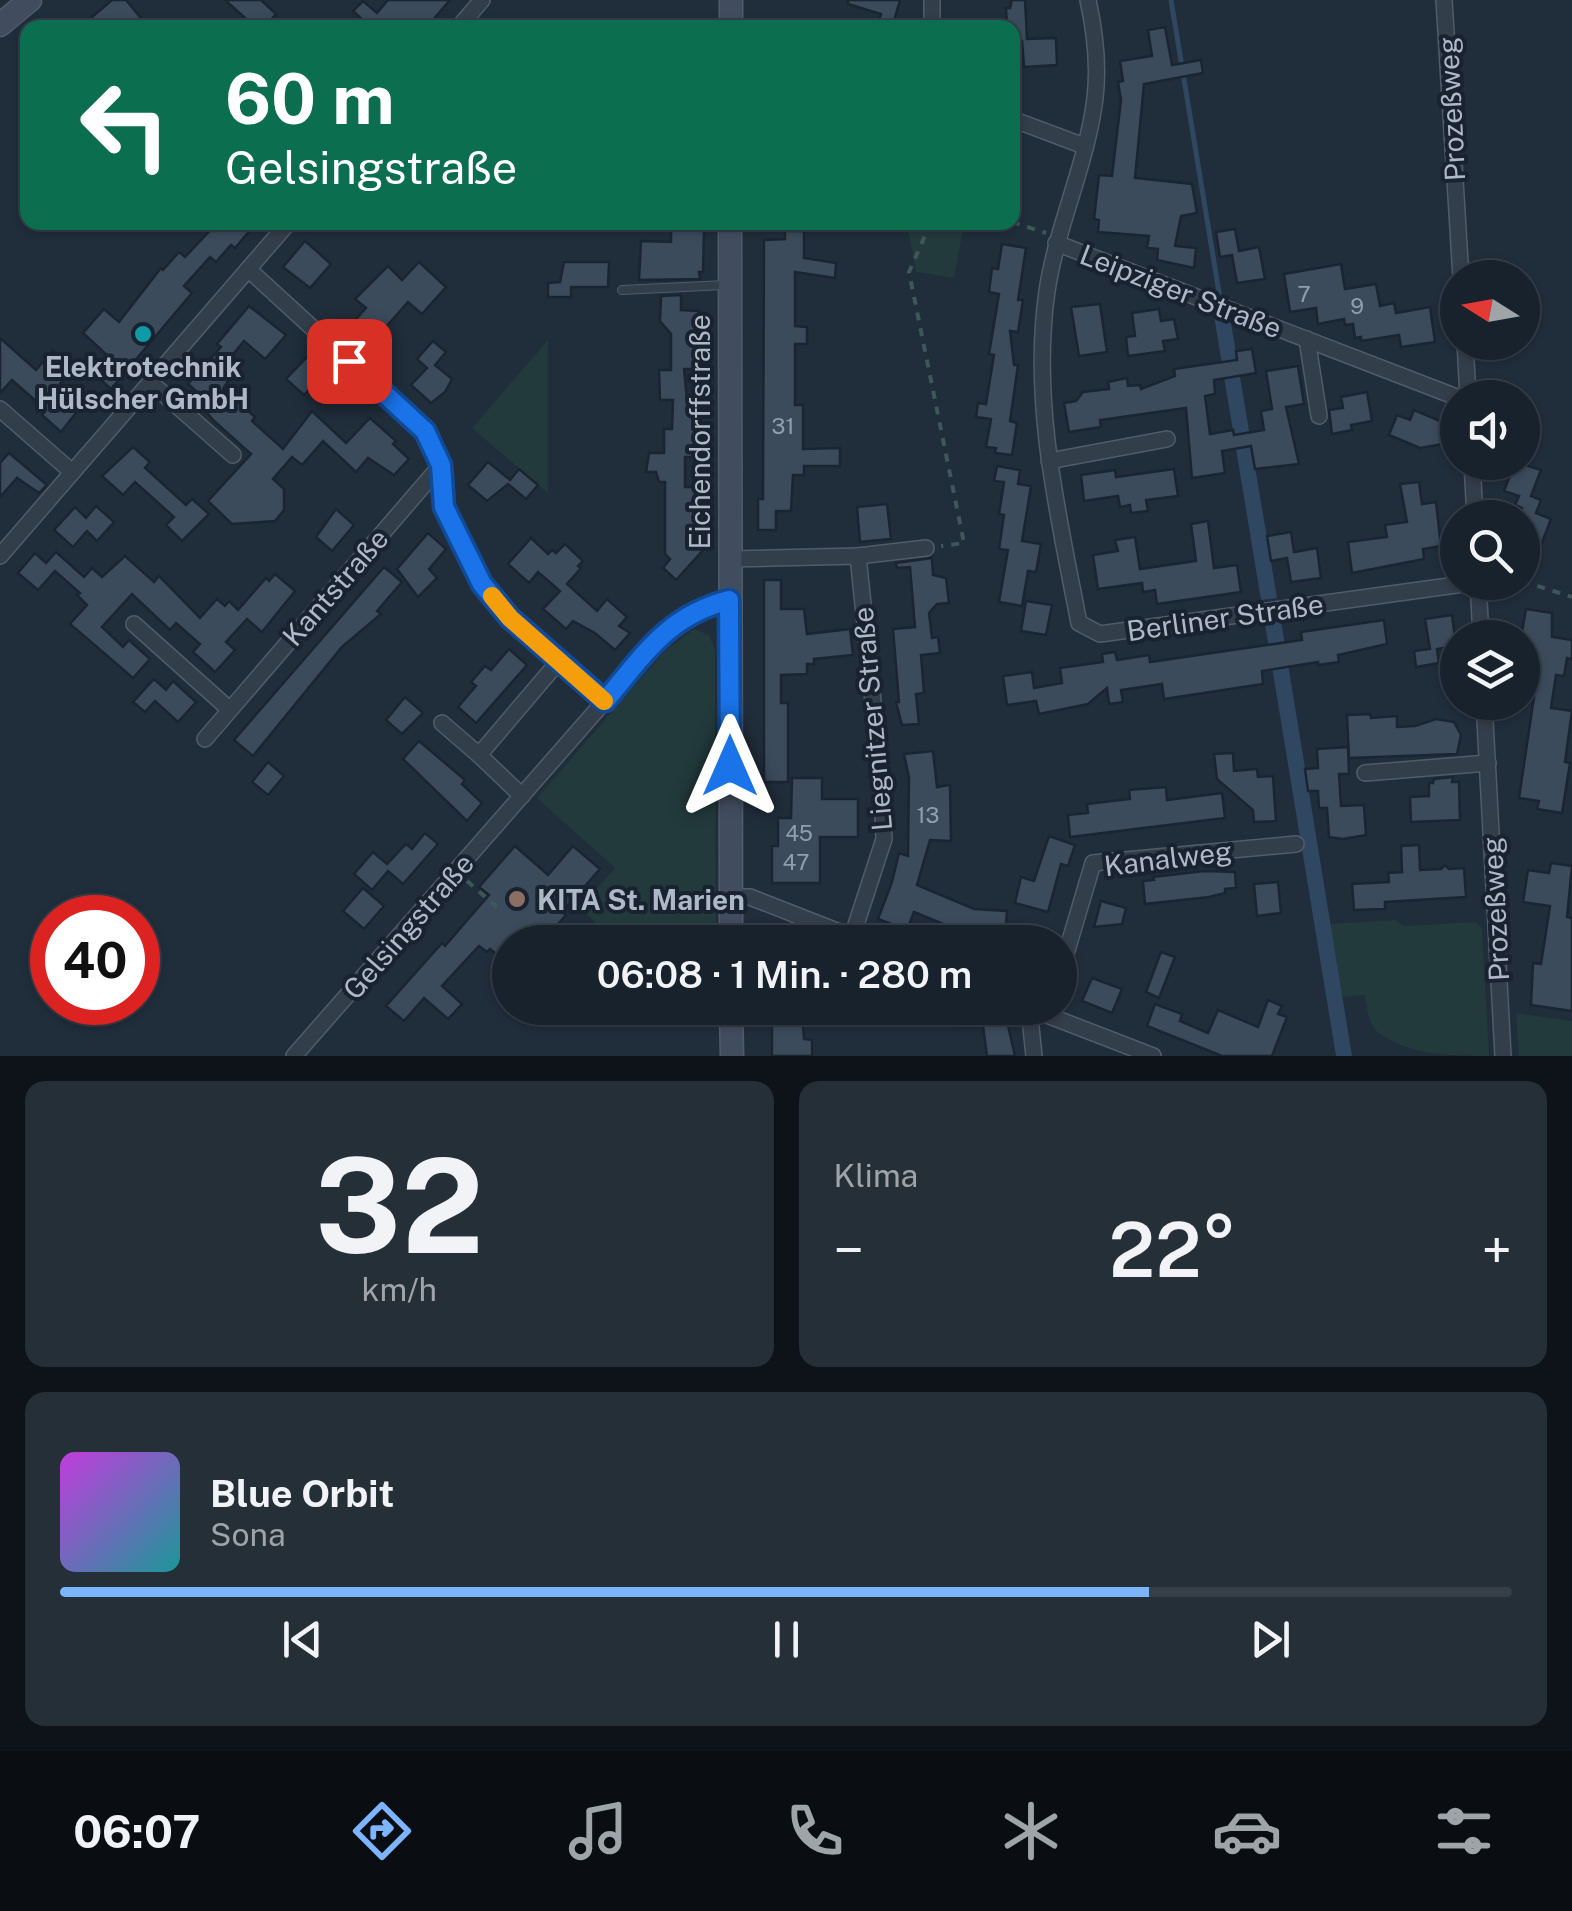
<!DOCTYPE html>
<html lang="de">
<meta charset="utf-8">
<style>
body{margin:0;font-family:"Public Sans",sans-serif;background:#252f38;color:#f1f3f6;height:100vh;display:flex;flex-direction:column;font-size:38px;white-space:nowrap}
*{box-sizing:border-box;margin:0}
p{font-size:32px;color:#9fa4a9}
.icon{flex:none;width:55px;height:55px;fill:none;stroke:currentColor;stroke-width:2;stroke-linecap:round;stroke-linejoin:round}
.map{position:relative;height:1056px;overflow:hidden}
.drawer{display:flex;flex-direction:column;gap:25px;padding:25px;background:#0d1318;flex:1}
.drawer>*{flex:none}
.guide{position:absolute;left:20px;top:20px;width:1000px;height:210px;border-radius:20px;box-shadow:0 2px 8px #0004,0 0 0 2px #363f48;background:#0b6e4f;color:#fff;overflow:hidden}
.needle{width:65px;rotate:281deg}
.fabs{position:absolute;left:1440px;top:260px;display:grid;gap:20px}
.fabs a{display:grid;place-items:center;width:100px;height:100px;border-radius:50%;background:#18222c;box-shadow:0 2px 8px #0004,0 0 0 2px #363f48;font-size:50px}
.speed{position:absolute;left:30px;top:895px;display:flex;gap:20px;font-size:50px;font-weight:700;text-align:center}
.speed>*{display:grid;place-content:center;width:130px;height:130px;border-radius:50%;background:#18222c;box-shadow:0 2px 8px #0004,0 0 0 2px #363f48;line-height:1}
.speed .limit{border:15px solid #d22;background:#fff;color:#111}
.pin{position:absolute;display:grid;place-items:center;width:85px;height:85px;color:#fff;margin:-42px;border-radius:20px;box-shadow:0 5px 15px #0006}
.me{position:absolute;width:110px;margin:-55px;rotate:0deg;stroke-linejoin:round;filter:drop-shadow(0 0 8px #0008)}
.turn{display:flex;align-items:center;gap:35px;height:210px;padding:0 40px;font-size:45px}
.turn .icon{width:130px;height:130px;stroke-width:2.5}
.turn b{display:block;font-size:70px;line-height:85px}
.big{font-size:75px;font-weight:600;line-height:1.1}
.drawer .widget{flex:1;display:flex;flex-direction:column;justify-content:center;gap:15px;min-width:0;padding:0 35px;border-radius:20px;background:#252f38}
.drawer .dial{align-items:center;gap:0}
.dial b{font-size:130px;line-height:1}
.song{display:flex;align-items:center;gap:30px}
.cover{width:120px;height:120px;border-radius:15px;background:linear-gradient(135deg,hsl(290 70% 55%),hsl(180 70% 35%))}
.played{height:10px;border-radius:5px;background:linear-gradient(90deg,#7cb4ff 75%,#363f48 75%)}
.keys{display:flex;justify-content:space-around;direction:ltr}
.heat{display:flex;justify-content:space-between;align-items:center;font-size:55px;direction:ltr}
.drawer .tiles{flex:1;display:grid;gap:25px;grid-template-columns:1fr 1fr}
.widget:last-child{grid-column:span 2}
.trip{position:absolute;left:492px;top:925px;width:585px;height:100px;border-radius:50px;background:#18222c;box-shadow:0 2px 8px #0004,0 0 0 2px #363f48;font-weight:600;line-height:100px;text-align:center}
.tab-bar{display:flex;height:160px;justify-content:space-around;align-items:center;background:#0a0e12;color:#9fa4a9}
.tab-bar .icon{width:70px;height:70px}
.tab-bar .current{color:#7cb4ff}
.tab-bar b{font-size:45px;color:#f1f3f6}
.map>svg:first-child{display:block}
.green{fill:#223a3c}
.water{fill:#304762}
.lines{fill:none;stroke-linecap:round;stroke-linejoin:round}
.stream{stroke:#304762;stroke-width:5}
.building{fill:#3b4b5b;stroke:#1b2532;stroke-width:2.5}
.lane-casing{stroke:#515c69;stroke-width:10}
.street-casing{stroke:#515c69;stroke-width:18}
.secondary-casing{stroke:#515c69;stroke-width:25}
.path{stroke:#3f5759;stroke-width:4;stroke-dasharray:8 8;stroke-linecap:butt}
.lane{stroke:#333e4b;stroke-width:8}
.street{stroke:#333e4b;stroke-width:15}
.secondary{stroke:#414d5f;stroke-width:22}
.route-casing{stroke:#114b97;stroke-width:25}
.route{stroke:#1a73e8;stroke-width:18}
.slow{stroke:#f59e0b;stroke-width:18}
.culture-dot{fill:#0f9aa8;stroke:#192330;stroke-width:4}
.education-dot{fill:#8d6e63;stroke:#192330;stroke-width:4}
.labels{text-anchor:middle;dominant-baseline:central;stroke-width:8;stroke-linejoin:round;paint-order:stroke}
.number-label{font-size:22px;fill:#919eac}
.street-label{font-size:28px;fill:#aeb9c7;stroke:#192330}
.poi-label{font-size:28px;font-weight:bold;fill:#aeb9c7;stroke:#192330}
</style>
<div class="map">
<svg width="1572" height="1056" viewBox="0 0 1572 1056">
<rect width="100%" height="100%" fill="#202d3b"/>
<g class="green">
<polygon points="907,223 964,223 954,278 916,272"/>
<polygon points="548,340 548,493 472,428"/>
<polygon points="694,629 709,635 715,650 716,942 601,942 608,934 580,908 615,868 537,798 665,651"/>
<path d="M1395,920L1404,926L1475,922L1482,928L1489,1056C1452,1056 1410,1056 1379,1033C1368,1025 1367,1008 1365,995L1342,997L1330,924Z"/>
<polygon points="1516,1013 1572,1021 1572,1056 1519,1056"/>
</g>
<g class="water">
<polygon points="1214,316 1231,323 1277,598 1261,600"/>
<polygon points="1281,621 1352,1056 1336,1056 1265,624"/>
</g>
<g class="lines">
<polyline class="stream" points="1171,0 1224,323"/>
</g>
<g class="building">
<polygon points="112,0 126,0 149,28 79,28"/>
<polygon points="225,0 261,0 276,14 264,28 237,28 245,18"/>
<polygon points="388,0 450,0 426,28 364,28 367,24 353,11 363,1 377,13"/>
<polygon points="848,0 900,0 892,28 877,28 881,14 848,4"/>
<polygon points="1012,0 1025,0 1027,39 1056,38 1057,65 1024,67 1022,41 1012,41 1012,28 1007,28 1006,8 1010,8"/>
<polygon points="1165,27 1172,65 1201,60 1203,73 1144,84 1135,178 1192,184 1197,213 1181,216 1175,246 1196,248 1194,268 1157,260 1158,249 1147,248 1149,236 1098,232 1099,220 1094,219 1099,175 1112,176 1121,100 1118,82 1123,81 1120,61 1152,56 1148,30"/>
<polygon points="218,222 257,222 235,248 231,245 216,262 210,257 184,286 192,293 111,389 93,373 108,356 83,333 104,309 119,322 161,268 163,270 179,252 185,257"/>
<polygon points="671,222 700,223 700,230 704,230 703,272 699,272 700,279 639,280 641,241 671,242"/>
<polygon points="1235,229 1239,251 1259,247 1265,279 1237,283 1232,255 1220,257 1216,232"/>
<polygon points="785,231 804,231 804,258 836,263 835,278 795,272 795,326 807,327 807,344 795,344 795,405 803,405 803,449 840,448 840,466 804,466 804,475 793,475 791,511 776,511 776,530 758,530 758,499 763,499 764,240 785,239"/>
<polygon points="305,241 331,264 310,288 283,267"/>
<polygon points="1002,244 1026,248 1018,300 1023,300 1018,332 1010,331 1014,365 1018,365 1010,421 1017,423 1012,455 995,453 996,448 986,447 991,419 976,417 978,403 986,404 994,355 989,354 999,294 989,292 992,268 998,269"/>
<polygon points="419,262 446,287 422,314 408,302 370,345 349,327 366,308 355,299 388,266 402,280"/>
<polygon points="564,262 609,262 608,287 571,287 571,297 548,297 548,283 560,282"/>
<polygon points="1341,264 1345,289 1376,284 1380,306 1394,303 1396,313 1430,307 1435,342 1401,347 1399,335 1361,341 1361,337 1355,338 1353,324 1345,325 1344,319 1318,324 1316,308 1290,312 1284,274"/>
<polygon points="681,295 681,310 699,311 699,369 684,369 687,400 699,399 699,457 685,457 685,487 705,487 705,548 676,580 663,568 670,559 665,554 665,482 659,482 656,472 646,472 649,453 664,453 664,429 672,429 673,400 660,400 659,370 671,370 671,334 660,321 661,296"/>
<polygon points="1100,304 1107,352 1079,356 1071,307"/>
<polygon points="249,306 286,335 265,359 244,341 221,369 230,378 223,389 255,417 252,421 283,449 312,411 346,443 370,418 396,441 393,444 409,459 394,475 368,458 356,472 323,441 302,465 292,457 273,479 284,489 284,510 275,521 232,524 208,501 251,454 213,420 195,398 195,390 188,384 221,347 217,344"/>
<polygon points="1159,309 1161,321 1174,319 1178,339 1163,341 1165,351 1128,356 1126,337 1135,336 1132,313"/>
<polygon points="0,338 36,370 53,350 73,369 60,384 83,404 61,432 42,415 46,410 12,380 0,393"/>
<polygon points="433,341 446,352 435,365 452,379 445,392 431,403 411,385 427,368 417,359"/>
<polygon points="1252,349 1256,373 1214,380 1215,394 1205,396 1210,434 1233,430 1234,435 1264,430 1261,411 1272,409 1266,371 1298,366 1304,404 1286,407 1299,464 1255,469 1251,446 1222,451 1225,473 1192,478 1186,408 1100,420 1101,427 1069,432 1064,403 1076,401 1083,392 1109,389 1108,382 1127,378 1128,386 1140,385 1141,389 1175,376 1174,369 1237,360 1236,351"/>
<polygon points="307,357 324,373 304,395 286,379"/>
<polygon points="1367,392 1372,421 1351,425 1352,430 1332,434 1329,410 1343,408 1341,397"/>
<polygon points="1414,410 1440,421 1443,444 1420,448 1389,435 1397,415 1410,420"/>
<polygon points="133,447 150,462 145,468 186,505 192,499 209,514 182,541 166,525 174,517 135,482 123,495 102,476"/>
<polygon points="9,453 47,485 39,493 17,478 0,497 0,463"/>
<polygon points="488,462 510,480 519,469 538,485 526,499 508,484 487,501 468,485"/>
<polygon points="1515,462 1541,470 1531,496 1541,500 1536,513 1551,519 1534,563 1522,558 1522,518 1519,518 1522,508 1515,505 1519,496 1504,491"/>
<polygon points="997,466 1020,470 1018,484 1031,486 1022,541 1041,544 1036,572 1028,571 1022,606 999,602 1008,550 999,549 1004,515 999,514 1004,482 994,481"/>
<polygon points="1174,469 1178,496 1146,500 1148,511 1131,513 1130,505 1120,507 1118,496 1084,501 1081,475 1115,470 1116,477"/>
<polygon points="1419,482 1422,504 1436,502 1441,546 1423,549 1424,559 1352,573 1348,542 1387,537 1385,525 1407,522 1400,484"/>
<polygon points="887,504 891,539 860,542 857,507"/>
<polygon points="96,506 114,522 97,541 87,531 73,547 54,530 75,507 86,518"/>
<polygon points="336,509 354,525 332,551 316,537"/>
<polygon points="1208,521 1214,568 1237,565 1241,592 1157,604 1155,590 1143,592 1142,583 1098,589 1093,555 1118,551 1115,540 1135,537 1140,569 1196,561 1191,524"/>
<polygon points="1291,532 1294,552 1317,548 1321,578 1291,582 1287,558 1271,561 1267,536"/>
<polygon points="428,533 446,549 429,569 437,578 418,597 397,569"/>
<polygon points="531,538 548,554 552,550 556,553 565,544 583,561 578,566 581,568 567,584 597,611 607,599 627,617 619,626 630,633 615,650 595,633 573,621 566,629 543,609 560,591 538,572 529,583 508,564"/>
<polygon points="56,552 84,577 92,568 102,577 125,556 154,582 159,576 200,618 217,599 225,606 229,601 238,610 266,578 269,581 275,574 295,591 262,632 247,619 226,642 235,650 215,672 193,652 200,644 176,623 170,630 132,594 102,627 123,647 129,640 150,659 133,678 70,624 87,605 77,595 80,593 55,571 38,590 18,573 35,553 46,563"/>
<polygon points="932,558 933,575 946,578 949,603 937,604 929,613 932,638 938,637 940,653 921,655 924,693 916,694 919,724 902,725 896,702 899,702 893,629 915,627 910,567 897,568 896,563"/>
<polygon points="384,567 402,582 377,611 381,614 342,647 253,756 234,740"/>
<polygon points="764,580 781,580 781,609 804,609 807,634 850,629 853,655 814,659 814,664 807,664 807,674 781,675 781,703 788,703 788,782 764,782"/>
<polygon points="1026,601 1052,605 1046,635 1021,631"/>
<polygon points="1526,609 1552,613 1552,637 1572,640 1572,659 1567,658 1564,676 1556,675 1551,708 1572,711 1565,762 1570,763 1562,813 1537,809 1539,801 1519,798 1534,697 1522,695 1522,632"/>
<polygon points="1452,615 1456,646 1437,649 1439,663 1416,667 1414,651 1430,649 1425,619"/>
<polygon points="1384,620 1387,644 1338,655 1339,662 1318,665 1318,662 1262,671 1263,684 1164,699 1162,684 1121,690 1123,702 1109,704 1107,688 1088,704 1039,714 1036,701 1007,705 1003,676 1032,672 1034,688 1062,683 1060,668 1103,662 1102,654 1115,652 1117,660 1149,655 1150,662 1302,640 1301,632"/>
<polygon points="509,649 527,665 476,723 458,707 476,686 471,682 485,666 491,670"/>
<polygon points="154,679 166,690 173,681 196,702 178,722 155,701 145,712 133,702"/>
<polygon points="405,697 423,713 402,734 386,720"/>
<polygon points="1370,714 1371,718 1397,716 1397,727 1415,726 1436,719 1454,722 1461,735 1457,754 1349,758 1347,715"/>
<polygon points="419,741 465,780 462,784 482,803 467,821 403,759"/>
<polygon points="1348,747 1349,774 1339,774 1341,806 1364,805 1366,835 1343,839 1329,837 1327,808 1319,808 1318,791 1308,791 1305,769 1318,768 1317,749"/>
<polygon points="933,751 937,787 950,785 951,841 930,840 917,885 974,909 1007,911 1005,937 978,936 976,942 942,942 948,926 914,912 907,930 878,919 892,882 899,853 908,856 909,778 904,754"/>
<polygon points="1233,753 1234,771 1257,769 1258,777 1273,776 1276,821 1254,822 1253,810 1217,779 1214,754"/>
<polygon points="268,762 284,776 268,795 252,782"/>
<polygon points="1453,777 1452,782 1459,782 1460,820 1411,822 1410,797 1429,796 1429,783 1433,783 1434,779"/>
<polygon points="792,778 822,778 822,799 858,799 858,837 820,837 820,883 772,883 772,846 778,846 778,818 791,818"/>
<polygon points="1166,787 1167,800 1222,793 1225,818 1070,837 1068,815 1088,813 1087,804 1130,799 1129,790"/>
<polygon points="425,833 438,844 403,884 388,871 372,890 354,874 373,852 387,864 406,844 412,849"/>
<polygon points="1049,836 1075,845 1068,866 1061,864 1048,912 1015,903 1021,877 1034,881"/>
<polygon points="1419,845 1420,870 1441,869 1445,865 1449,869 1464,868 1466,897 1385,902 1385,909 1354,910 1352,884 1389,882 1388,873 1402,872 1401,846"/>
<polygon points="515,846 548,875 573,846 600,869 562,912 566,915 558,924 569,933 560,942 556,942 541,930 530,942 510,942 510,965 490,949 487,952 479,946 442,986 462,1004 448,1019 424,998 404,1021 386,1006 442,943 445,946 489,895 479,887"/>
<polygon points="1551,863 1572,866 1567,917 1572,918 1572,1011 1531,1005 1533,963 1541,964 1550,906 1523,902 1528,870 1549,873"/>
<polygon points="1204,871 1235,872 1236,888 1225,889 1225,893 1209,897 1145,904 1143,881 1154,880 1153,877"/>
<polygon points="1278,882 1281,913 1257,916 1254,884"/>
<polygon points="363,888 384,906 364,929 343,911"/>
<polygon points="1101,901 1126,908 1122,924 1094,927"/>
<polygon points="1161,952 1175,957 1159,998 1146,992"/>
<polygon points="1092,978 1122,989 1112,1013 1082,1001"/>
<polygon points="1268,1000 1282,1006 1278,1014 1287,1017 1272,1056 1222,1056 1147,1026 1155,1004 1182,1014 1180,1021 1208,1033 1218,1010 1258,1027"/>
<polygon points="775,1008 802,1008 804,1039 812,1040 812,1056 772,1056 772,1010"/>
<polygon points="956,1010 982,1010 983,1021 1006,1017 1015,1056 987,1056 983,1026 956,1026"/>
</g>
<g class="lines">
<defs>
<polyline id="lane" points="622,290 725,285"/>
<g id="street">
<path d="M1088,0C1095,32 1099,65 1095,98C1087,164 1057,225 1047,291C1031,403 1058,513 1079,623L1100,634L1478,582"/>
<polyline points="1444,0 1461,278"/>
<polyline points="458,28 482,0"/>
<polyline points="932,28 932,0"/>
<polyline points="1012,119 1084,146"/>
<polyline points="1056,243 1459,398"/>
<polyline points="248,269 425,431 441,465 444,507 482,584 509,618 605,701"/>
<polyline points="1307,339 1319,416"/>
<polyline points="1465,342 1468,398"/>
<polyline points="150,382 233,455"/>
<polyline points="0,409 72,472"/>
<polyline points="1049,461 1167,439"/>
<polyline points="1472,462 1475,518"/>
<polyline points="0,556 289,222"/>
<polyline points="858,556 926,548"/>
<polyline points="729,559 858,556 882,789 884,839 852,937"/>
<polyline points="1478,582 1481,638"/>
<polyline points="134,624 229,709"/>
<polyline points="1484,702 1503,1056"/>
<polyline points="442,723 479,755"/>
<polyline points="205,739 441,465"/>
<polyline points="1365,773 1488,763"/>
<polyline points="522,796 479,755 559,661"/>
<polyline points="731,897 750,897 865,942"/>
<polyline points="1060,974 1093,863 1296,844"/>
<polyline points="1029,1008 1153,1056"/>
<polyline points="1029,1008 1034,1056"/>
<polyline points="294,1056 665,632 686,614 729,600"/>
</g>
<g id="secondary">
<polyline points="0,25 30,0"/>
<polyline points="731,28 731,0"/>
<polyline points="730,222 731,942"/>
<polyline points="731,1008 732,1056"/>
</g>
</defs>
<use href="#lane" class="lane-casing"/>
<use href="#street" class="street-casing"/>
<use href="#secondary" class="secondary-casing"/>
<g class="path">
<polyline points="931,222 909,272 964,543 941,546"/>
<polyline points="1012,222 1046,233"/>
<polyline points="1522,581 1572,597"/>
<polyline points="467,881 497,907"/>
</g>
<use href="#lane" class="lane"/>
<use href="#street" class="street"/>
<use href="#secondary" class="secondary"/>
</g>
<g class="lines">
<defs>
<path id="route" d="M349,361L425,431L441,465L444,507L482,584L510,618L605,701C645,654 667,616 729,600L730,766"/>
</defs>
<use href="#route" class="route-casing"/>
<use href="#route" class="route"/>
<polyline class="slow" points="492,596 510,618 604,701"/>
</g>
<circle class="culture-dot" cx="143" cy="334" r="10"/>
<circle class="education-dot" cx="517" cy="899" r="10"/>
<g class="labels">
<g class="number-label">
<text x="1304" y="294">7</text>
<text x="1357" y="306">9</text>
<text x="783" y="426">31</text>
<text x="928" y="815">13</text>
<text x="799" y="833">45</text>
<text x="796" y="862">47</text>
</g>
<g class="street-label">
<text transform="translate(1451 109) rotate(-93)">Prozeßweg</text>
<text transform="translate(1181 291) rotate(21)">Leipziger Straße</text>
<text transform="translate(699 432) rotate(-90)">Eichendorffstraße</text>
<text transform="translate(335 587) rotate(-49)">Kantstraße</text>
<text transform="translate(1225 617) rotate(-8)">Berliner Straße</text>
<text transform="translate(872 719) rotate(-95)">Liegnitzer Straße</text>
<text transform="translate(1168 858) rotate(-7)">Kanalweg</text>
<text transform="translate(1495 909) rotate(-93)">Prozeßweg</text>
<text transform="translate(408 926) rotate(-49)">Gelsingstraße</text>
</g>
<g class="poi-label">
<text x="143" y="366">Elektrotechnik<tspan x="143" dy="32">Hülscher GmbH</tspan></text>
<text x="537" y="899" text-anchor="start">KITA St. Marien</text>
</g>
</g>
</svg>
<div class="fabs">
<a><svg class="needle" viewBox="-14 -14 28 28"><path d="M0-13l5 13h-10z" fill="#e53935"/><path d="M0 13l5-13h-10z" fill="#9fa4a9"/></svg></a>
<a><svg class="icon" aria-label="sound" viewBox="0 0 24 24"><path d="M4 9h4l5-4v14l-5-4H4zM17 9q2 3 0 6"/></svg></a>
<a><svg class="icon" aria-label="search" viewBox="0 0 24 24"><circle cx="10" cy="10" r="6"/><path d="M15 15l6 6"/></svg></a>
<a><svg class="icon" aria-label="layers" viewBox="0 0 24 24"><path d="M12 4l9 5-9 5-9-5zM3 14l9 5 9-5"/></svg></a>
</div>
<div class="speed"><div class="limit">40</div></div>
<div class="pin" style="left:349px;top:361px;background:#d93025"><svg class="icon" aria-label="arrive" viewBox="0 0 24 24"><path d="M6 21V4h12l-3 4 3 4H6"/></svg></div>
<svg class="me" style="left:730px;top:766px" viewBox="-20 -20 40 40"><path d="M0-17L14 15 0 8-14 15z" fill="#1a73e8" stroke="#fff" stroke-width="4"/></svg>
<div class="trip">06:08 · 1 Min. · 280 m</div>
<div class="guide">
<div class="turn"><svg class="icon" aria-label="left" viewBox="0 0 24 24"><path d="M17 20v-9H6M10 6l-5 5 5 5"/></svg><div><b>60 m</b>Gelsingstraße</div></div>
</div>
</div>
<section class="drawer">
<div class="tiles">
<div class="widget dial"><b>32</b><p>km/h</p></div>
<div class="widget"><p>Klima</p>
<div class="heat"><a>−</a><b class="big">22°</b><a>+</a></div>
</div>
<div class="widget">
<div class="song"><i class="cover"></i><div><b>Blue Orbit</b><p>Sona</p></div></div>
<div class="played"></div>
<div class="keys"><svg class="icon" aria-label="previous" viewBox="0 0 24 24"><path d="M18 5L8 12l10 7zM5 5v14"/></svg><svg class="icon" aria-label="pause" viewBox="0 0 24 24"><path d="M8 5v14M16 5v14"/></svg><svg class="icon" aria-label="next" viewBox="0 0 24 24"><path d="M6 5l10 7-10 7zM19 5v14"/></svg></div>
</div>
</div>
</section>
<nav class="tab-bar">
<b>06:07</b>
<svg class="icon current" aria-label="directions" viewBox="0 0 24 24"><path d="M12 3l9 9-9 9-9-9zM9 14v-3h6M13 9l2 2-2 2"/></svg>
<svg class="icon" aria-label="music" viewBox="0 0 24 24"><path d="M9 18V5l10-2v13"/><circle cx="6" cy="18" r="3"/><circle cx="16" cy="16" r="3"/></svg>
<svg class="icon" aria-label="phone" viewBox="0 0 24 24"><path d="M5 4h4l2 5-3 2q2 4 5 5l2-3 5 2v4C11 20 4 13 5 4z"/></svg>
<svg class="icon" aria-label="climate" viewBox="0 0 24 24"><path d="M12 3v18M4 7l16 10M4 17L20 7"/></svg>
<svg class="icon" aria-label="car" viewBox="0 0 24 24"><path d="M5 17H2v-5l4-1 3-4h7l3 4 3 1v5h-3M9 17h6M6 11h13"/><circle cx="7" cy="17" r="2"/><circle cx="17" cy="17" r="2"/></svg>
<svg class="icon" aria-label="filters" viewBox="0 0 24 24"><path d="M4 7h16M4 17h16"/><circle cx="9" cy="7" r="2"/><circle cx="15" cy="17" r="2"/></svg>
</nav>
